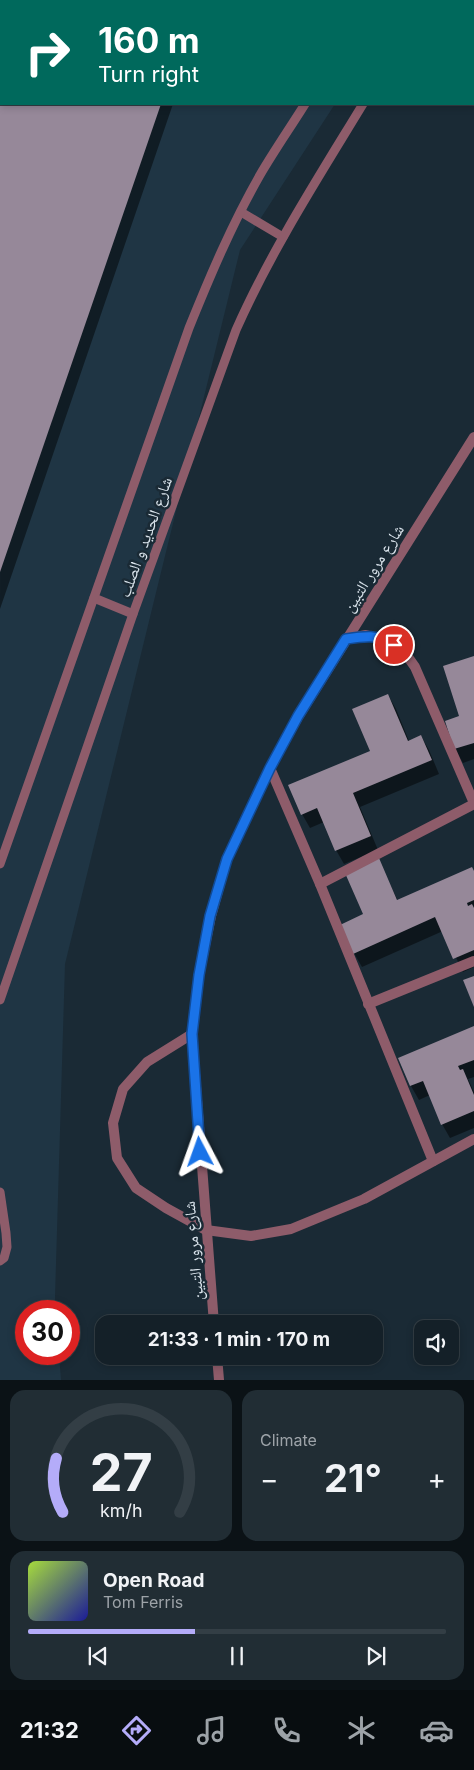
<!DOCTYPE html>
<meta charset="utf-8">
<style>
body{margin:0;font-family:Inter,"Noto Naskh Arabic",sans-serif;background:#212d34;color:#f1f3f6;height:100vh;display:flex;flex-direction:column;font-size:19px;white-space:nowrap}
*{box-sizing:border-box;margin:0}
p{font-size:16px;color:#9da3a8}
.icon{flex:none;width:28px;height:28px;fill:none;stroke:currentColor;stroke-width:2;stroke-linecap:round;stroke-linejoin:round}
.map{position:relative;height:1380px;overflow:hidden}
.panel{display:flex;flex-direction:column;gap:10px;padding:10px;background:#0b1216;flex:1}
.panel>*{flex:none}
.top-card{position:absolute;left:0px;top:0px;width:475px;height:105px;box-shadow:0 2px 8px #0003,0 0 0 1px #333e45;background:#00695c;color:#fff;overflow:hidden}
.tools{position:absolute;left:414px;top:1320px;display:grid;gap:10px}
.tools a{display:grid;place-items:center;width:45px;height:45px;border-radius:10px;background:#142028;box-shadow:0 2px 8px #0003,0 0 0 1px #333e45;font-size:25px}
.speed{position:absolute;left:15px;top:1300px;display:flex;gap:10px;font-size:25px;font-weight:700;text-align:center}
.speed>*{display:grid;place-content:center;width:65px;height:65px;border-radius:50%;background:#142028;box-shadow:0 2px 8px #0003,0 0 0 1px #333e45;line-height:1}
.speed .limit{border:8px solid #d22;background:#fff;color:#111}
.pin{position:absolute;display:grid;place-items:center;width:42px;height:42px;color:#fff;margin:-21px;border:2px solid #fff;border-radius:50%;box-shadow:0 1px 5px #0007}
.me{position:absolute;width:55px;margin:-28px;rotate:356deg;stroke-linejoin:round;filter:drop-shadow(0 0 4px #0008)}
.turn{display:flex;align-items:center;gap:18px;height:105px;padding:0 15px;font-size:22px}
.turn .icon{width:65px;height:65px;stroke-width:2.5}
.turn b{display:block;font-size:35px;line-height:42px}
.big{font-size:38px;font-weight:700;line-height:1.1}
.panel .card{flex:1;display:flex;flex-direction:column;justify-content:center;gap:8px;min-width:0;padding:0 18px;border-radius:15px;background:#212d34}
.panel .dial{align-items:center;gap:0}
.dial svg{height:130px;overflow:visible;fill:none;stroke:#333e45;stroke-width:7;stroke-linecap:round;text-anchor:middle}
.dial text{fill:#f1f3f6;stroke:none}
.song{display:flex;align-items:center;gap:15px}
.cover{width:60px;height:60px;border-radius:8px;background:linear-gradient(135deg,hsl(80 70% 55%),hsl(240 70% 35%))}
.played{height:5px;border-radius:2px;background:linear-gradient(90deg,#b4acf9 40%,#333e45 40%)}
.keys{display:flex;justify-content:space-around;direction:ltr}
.heat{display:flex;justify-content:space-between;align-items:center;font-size:28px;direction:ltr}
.panel .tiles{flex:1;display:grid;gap:10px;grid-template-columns:1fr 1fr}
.card:last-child{grid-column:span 2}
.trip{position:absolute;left:95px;top:1315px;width:288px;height:50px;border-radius:15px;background:#142028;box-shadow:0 2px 8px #0003,0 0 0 1px #333e45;font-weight:700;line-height:50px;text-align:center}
.menu{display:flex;height:80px;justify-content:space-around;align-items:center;background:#080d10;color:#9da3a8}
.menu .icon{width:35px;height:35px}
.menu .on{color:#b4acf9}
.menu b{font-size:22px;color:#f1f3f6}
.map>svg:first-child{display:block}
.built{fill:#1f3544}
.shadow{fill:#0007}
.building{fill:#968899}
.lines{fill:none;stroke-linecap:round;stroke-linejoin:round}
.lane{stroke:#8e5c6a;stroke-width:9}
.street{stroke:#8e5c6a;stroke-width:10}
.route-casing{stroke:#114b97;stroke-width:12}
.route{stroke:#1a73e8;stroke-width:9}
.labels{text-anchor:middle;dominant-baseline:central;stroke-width:5;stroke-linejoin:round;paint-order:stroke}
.street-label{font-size:16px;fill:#dbe5ed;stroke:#1a2a35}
</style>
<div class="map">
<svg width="474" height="1380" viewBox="0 0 474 1380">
<rect width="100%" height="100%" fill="#1a2a35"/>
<polygon class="built" points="0,0 403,0 1,1 1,104 335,104 240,250 65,964 55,1297 56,1311 26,1311 26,1354 59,1354 61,1380 0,1380"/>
<g class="shadow">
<polygon points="13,0 209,0 12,1"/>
<polygon points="1,33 1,104 173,104 0,609"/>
<polygon points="474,657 474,759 463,763 455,749 461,717"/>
<polygon points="388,695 396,709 409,741 421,736 429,750 439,774 360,807 378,850 344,864 336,850 324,822 310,828 302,814 371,751"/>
<polygon points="378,860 398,901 474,872 474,967 463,972 443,931 362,967 354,953"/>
<polygon points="474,1027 474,1077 468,1079 474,1092 474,1128 450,1138 442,1124 430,1095 419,1100 411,1086 400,1058"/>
</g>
<g class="building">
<polygon points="0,104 161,104 0,572"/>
<polygon points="474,656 474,743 454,749 445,721 459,716 443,666"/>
<polygon points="388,694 408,741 421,735 432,760 353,793 371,836 335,851 317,808 301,815 288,785 370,751 352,709"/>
<polygon points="379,858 397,900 472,867 474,871 474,900 467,903 468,906 472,904 474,908 474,950 453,959 435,917 353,954 340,925 363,914 345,873"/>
<polygon points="474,976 474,1007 463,980"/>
<polygon points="474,1026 474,1060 458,1066 460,1070 463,1069 474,1095 474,1111 441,1125 423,1081 410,1086 398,1058"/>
</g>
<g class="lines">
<g class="lane">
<polyline points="369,1 370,0"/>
<polyline points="426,1 427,0"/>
<polyline points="241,212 283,237"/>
<polyline points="94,598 133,614"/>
<path d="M0,864L189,328C210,276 232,224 260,175C274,151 290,128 305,104"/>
<path d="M0,1000L133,614L236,330C271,251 318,178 363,104"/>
<polyline points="0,1192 6,1233 7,1247 4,1258 0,1261"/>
</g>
<g class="street">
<polyline points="346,639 366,635 386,640 403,650 415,667 474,803"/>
<polyline points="270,768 320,884 433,1161"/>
<polyline points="320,884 474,804"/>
<polyline points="368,1004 474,961"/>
<polyline points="192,1034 147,1062 123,1089 113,1123 117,1158 136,1188 166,1208 206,1230 251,1236 291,1229 364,1199 474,1139"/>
<polyline points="214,1324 192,1034 199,975 211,916 227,859 270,768 298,717 474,437"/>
<polyline points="217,1356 219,1380"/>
</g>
</g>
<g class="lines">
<defs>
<path id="route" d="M200,1152L192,1034L199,975L210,916L227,859L270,768L298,716L346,639C365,636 377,634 394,645"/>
</defs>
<use href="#route" class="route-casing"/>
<use href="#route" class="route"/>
</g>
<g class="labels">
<g class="street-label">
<text transform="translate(145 537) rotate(-70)">شارع الحديد و الصلب</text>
<text transform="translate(373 568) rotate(-58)">شارع مرور التبين</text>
<text transform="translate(193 1251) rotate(-95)">شارع مرور التبين</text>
</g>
</g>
</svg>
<div class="tools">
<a><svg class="icon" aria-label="sound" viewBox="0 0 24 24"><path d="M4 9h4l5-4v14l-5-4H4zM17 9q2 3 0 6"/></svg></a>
</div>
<div class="speed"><div class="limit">30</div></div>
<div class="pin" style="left:394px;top:645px;background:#d93025"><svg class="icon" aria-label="arrive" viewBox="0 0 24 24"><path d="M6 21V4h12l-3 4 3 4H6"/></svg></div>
<svg class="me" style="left:200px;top:1152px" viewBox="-20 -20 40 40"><path d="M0-17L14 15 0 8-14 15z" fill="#1a73e8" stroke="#fff" stroke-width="4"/></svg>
<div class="trip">21:33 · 1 min · 170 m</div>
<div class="top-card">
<div class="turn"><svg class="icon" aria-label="right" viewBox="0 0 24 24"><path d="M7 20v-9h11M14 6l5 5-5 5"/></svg><div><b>160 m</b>Turn right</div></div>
</div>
</div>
<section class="panel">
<div class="tiles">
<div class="card dial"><svg viewBox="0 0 100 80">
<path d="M14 69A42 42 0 1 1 86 69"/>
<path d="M14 69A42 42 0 0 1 10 36" stroke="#b4acf9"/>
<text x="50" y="56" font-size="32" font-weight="700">27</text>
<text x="50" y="72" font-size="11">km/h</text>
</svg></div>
<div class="card"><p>Climate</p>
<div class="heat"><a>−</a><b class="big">21°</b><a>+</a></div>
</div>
<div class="card">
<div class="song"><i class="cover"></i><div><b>Open Road</b><p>Tom Ferris</p></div></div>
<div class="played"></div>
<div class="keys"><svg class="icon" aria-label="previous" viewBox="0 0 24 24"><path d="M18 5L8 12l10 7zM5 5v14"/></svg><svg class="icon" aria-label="pause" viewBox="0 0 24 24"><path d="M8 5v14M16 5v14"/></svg><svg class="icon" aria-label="next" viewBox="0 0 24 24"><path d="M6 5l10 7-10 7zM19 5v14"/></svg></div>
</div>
</div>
</section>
<nav class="menu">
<b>21:32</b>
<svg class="icon on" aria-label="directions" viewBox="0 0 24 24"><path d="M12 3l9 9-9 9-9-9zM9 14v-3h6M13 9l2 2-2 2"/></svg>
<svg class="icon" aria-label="music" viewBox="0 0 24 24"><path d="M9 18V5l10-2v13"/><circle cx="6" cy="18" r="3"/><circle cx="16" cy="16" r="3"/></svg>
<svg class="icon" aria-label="phone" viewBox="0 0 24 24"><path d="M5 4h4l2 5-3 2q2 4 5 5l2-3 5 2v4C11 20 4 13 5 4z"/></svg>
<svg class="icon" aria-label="climate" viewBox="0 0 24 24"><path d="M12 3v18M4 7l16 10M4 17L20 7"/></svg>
<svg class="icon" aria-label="car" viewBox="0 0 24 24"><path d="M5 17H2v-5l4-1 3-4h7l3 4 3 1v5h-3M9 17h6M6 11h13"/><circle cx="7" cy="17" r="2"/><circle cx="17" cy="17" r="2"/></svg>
</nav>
